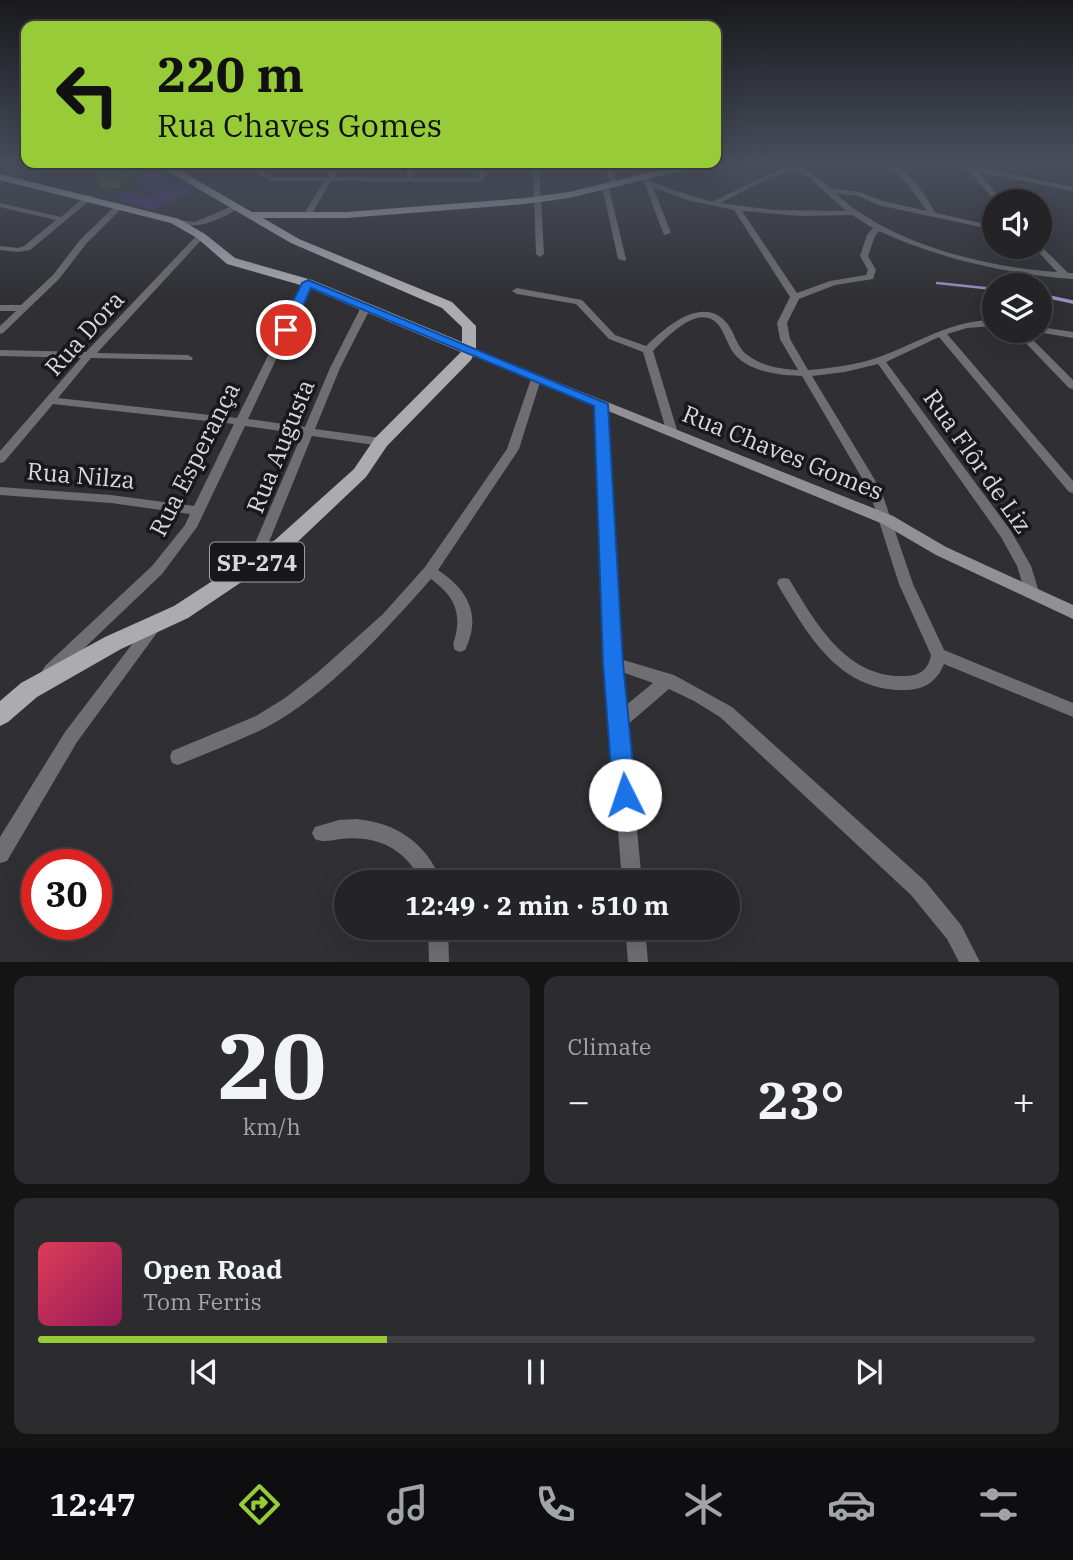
<!DOCTYPE html>
<meta charset="utf-8">
<style>
body{margin:0;font-family:"IBM Plex Serif",serif;background:#2c2c2f;color:#f1f3f6;height:100vh;display:flex;flex-direction:column;font-size:26px;white-space:nowrap}
*{box-sizing:border-box;margin:0}
p{font-size:23px;color:#a3a4a7}
.icon{flex:none;width:38px;height:38px;fill:none;stroke:currentColor;stroke-width:2;stroke-linecap:round;stroke-linejoin:round}
.map{position:relative;height:962px;overflow:hidden}
.drawer{display:flex;flex-direction:column;gap:14px;padding:14px;background:#141415;flex:1}
.drawer>*{flex:none}
.hud{position:absolute;left:21px;top:21px;width:700px;height:147px;border-radius:14px;box-shadow:0 7px 28px #0002,0 0 0 2px #414144;background:#97cc38;color:#111;overflow:hidden}
.fabs{position:absolute;left:982px;top:189px;display:grid;gap:14px}
.fabs a{display:grid;place-items:center;width:70px;height:70px;border-radius:50%;background:#242427;box-shadow:0 7px 28px #0002,0 0 0 2px #414144;font-size:35px}
.speed{position:absolute;left:21px;top:849px;display:flex;gap:14px;font-size:35px;font-weight:700;text-align:center}
.speed>*{display:grid;place-content:center;width:91px;height:91px;border-radius:50%;background:#242427;box-shadow:0 7px 28px #0002,0 0 0 2px #414144;line-height:1}
.speed .limit{border:10px solid #d22;background:#fff;color:#111}
.pin{position:absolute;display:grid;place-items:center;width:60px;height:60px;color:#fff;margin:-30px;border:4px solid #fff;border-radius:50%;box-shadow:0 2px 7px #0007}
.me{position:absolute;width:77px;margin:-38px;rotate:356deg;stroke-linejoin:round;filter:drop-shadow(0 0 5px #0008)}
.turn{display:flex;align-items:center;gap:24px;height:147px;padding:0 21px;font-size:32px}
.turn .icon{width:91px;height:91px;stroke-width:2.5}
.turn b{display:block;font-size:49px;line-height:60px}
.big{font-size:52px;font-weight:800;line-height:1.1}
.drawer .card{flex:1;display:flex;flex-direction:column;justify-content:center;gap:10px;min-width:0;padding:0 24px;border-radius:14px;background:#2c2c2f}
.drawer .dial{align-items:center;gap:0}
.dial b{font-size:91px;line-height:1}
.song{display:flex;align-items:center;gap:21px}
.cover{width:84px;height:84px;border-radius:10px;background:linear-gradient(135deg,hsl(350 70% 55%),hsl(330 70% 35%))}
.played{height:7px;border-radius:4px;background:linear-gradient(90deg,#97cc38 35%,#414144 35%)}
.keys{display:flex;justify-content:space-around;direction:ltr}
.heat{display:flex;justify-content:space-between;align-items:center;font-size:38px;direction:ltr}
.drawer .tiles{flex:1;display:grid;gap:14px;grid-template-columns:1fr 1fr}
.card:last-child{grid-column:span 2}
.trip{position:absolute;left:334px;top:870px;width:406px;height:70px;border-radius:35px;background:#242427;box-shadow:0 7px 28px #0002,0 0 0 2px #414144;font-weight:800;line-height:70px;text-align:center}
.dock{display:flex;height:112px;justify-content:space-around;align-items:center;background:#0e0e10;color:#a3a4a7}
.dock .icon{width:49px;height:49px}
.dock .active{color:#97cc38}
.dock b{font-size:32px;color:#f1f3f6}
.map>svg:first-child{display:block}
.green{fill:#40306f}
.lines{fill:none;stroke-linecap:round;stroke-linejoin:round}
.stream-far1{stroke:#998ec2;stroke-width:2.5}
.stream{stroke:#998ec2;stroke-width:3.5}
.street{fill:#6f6e70;fill-rule:evenodd}
.secondary{fill:#919194;fill-rule:evenodd}
.primary{fill:#acabb0;fill-rule:evenodd}
.wall{fill:#465f1c}
.shaded-wall{fill:#394d16}
.building{fill:#516e20;stroke:#394d16;stroke-width:2}
.route{fill:#1a73e8;stroke:#114b97;stroke-width:2}
.labels{text-anchor:middle;dominant-baseline:central;stroke-width:7;stroke-linejoin:round;paint-order:stroke}
.shield{fill:#18181a;stroke:#9e9ea0;stroke-width:2}
.shield-label{font-size:23px;font-weight:bold;fill:#d8d7da}
.street-label{font-size:24px;fill:#d8d7da;stroke:#18181a}
</style>
<div class="map">
<svg width="1073" height="962" viewBox="0 0 1073 962">
<rect width="100%" height="100%" fill="#303034"/>
<polygon class="green" points="144,163 147,163 192,192 153,210 98,194 119,196 126,192 152,197 178,189 159,195 140,188 156,181 143,186 133,185"/>
<g class="lines">
<polyline class="stream-far1" points="937,283 994,289"/>
<polyline class="stream" points="1040,295 1073,302"/>
<g class="street">
<polygon points="251,163 258,163 265,174 273,177 327,177 335,163 342,163 334,177 405,178 412,163 419,163 412,178 477,178 483,163 490,163 484,180 480,182 331,181 310,217 306,219 302,217 324,181 272,181 260,176"/>
<polygon points="533,163 539,163 544,254 540,257 536,254"/>
<polygon points="604,163 611,163 618,187 611,185"/>
<path d="M798,163H806L803,167L830,188L860,192L883,201L927,211L907,183L883,163C907,163 924,195 936,213L994,226V230L878,205L858,196L835,193C890,244 984,267 1057,272L1034,247H1040V245L1068,273H1073V279C1007,274 940,259 879,231L875,236L868,256L876,270L873,279L835,285L799,299L787,323L790,339L808,370C832,368 857,365 879,357C918,343 951,320 994,320V326L967,328L947,334L1073,481V493L1069,492L939,337L886,362L1011,531L1031,566L1039,592L1037,596L1032,598L1027,596L1025,592L1017,566L1001,537L878,364L845,372L812,376L881,490L913,584L944,650L1073,703V717L944,664C937,681 926,689 907,690C840,692 810,638 779,587L777,583L779,579L784,578L789,579C816,623 846,678 904,676C920,676 928,670 931,655L899,584L869,490L802,376C781,376 752,372 736,356C728,347 726,336 720,327C701,300 668,336 653,351L677,430L671,434L667,433L643,352L609,339L576,304L517,294L512,291L517,288L582,300L615,335L646,346C665,328 701,295 726,322C735,332 736,346 746,354C761,366 780,369 798,370L780,339L777,323L790,297L734,210L687,200L653,187L671,233L664,235L644,182L638,178L644,177L667,188L712,202L763,177ZM797,169L810,178L846,211L773,210L720,203L767,179ZM742,211L801,216L852,215L873,228L867,235L860,256L868,270L866,275L830,281L797,293Z"/>
<polygon points="943,163 958,163 1073,187 1073,191 978,172 1003,201 995,201 969,170"/>
<polygon points="602,186 609,188 626,259 625,261 618,259"/>
<polygon points="87,195 94,197 30,250 18,252 0,250 0,246 18,248 24,246 56,220 0,207 0,203 61,217"/>
<polygon points="118,203 125,205 86,244 59,279 3,333 0,334 0,326 16,311 0,311 0,305 21,305 53,275 80,240"/>
<path d="M232,206L239,208C222,219 194,232 174,222L178,220L195,222Z"/>
<polygon points="198,234 205,236 97,353 188,355 193,358 192,360 91,358 58,398 237,418 304,283 308,280 312,283 248,419 305,427 330,368 361,307 366,304 371,307 340,368 315,429 381,438 387,442 381,446 312,436 260,564 258,568 248,568 246,564 302,434 245,426 197,527 162,574 55,676 50,678 45,676 42,671 45,666 152,566 185,525 190,514 111,503 0,495 0,487 111,495 194,506 234,424 53,404 4,462 0,463 0,451 81,358 0,356 0,350 86,352"/>
<polygon points="1040,327 1073,332 1073,338 1037,332 1036,331 1040,331"/>
<polygon points="1014,331 1024,331 1073,380 1073,389 1069,388"/>
<path d="M536,376L541,379L519,449L438,570C468,590 482,615 465,650L460,652L455,650C452,644 454,641 456,634C461,608 451,594 431,579C387,629 326,696 267,727C239,741 208,753 178,765L172,763L170,757L172,751L256,716L285,698L317,673L383,614L425,567L507,449L531,379Z"/>
<path d="M601,401L606,404L620,659L674,675L732,707L925,881L961,925L980,962H959L947,939L911,895L720,717L694,701L669,689L627,725L642,882H622L605,663L596,404ZM622,672L653,683L625,706Z"/>
<polygon points="154,620 159,622 161,626 159,630 77,742 7,861 0,863 0,837 65,732 149,622"/>
<path d="M356,819C398,823 426,843 442,882H422C405,849 378,835 341,839C332,840 324,843 315,839L312,833L315,827L339,820Z"/>
<polygon points="428,928 448,928 449,962 429,962"/>
<polygon points="625,928 645,928 648,962 628,962"/>
</g>
<polygon class="secondary" points="469,347 893,516 946,547 1073,605 1073,619 936,555 883,524 465,352 463,350"/>
<polygon class="primary" points="154,163 167,163 252,212 346,212 525,198 569,192 672,167 732,163 672,173 569,198 525,204 346,218 263,218 299,239 452,302 476,326 476,350 471,360 387,446 366,477 289,550 188,618 121,649 37,697 8,722 0,726 0,701 21,683 105,637 174,606 275,540 354,469 375,438 461,352 304,286 227,264 197,238 171,223 0,180 0,174 179,219 205,234 235,258 312,280 462,342 462,327 442,308 291,243"/>
</g>
<polygon class="wall" points="141,165 121,188 101,189 95,176"/>
<polygon class="shaded-wall" points="126,163 140,163 141,165 121,188 116,175"/>
<polygon class="building" points="110,163 126,163 116,175 95,176"/>
<linearGradient id="sky" x2="0" y2="1"><stop stop-color="#1a1a1d"/><stop offset="0.55" stop-color="#484e5c"/><stop offset="1" stop-color="#484e5c" stop-opacity="0"/></linearGradient>
<rect width="1073" height="298" fill="url(#sky)"/>
<polygon class="route" points="308,280 608,404 623,663 636,795 633,803 625,806 616,803 613,795 603,663 594,406 311,288 292,330 281,333 279,330 302,283"/>
<g class="labels">
<rect class="shield" x="210" y="542.5" width="94" height="39" rx="5"/>
<g class="shield-label">
<text x="257" y="562">SP-274</text>
</g>
<g class="street-label">
<text transform="translate(84 333) rotate(-48)">Rua Dora</text>
<text transform="translate(280 446) rotate(-68)">Rua Augusta</text>
<text transform="translate(783 452) rotate(22)">Rua Chaves Gomes</text>
<text transform="translate(194 459) rotate(-63)">Rua Esperança</text>
<text transform="translate(978 461) rotate(55)">Rua Flôr de Liz</text>
<text transform="translate(81 475) rotate(5)">Rua Nilza</text>
</g>
</g>
</svg>
<div class="fabs">
<a><svg class="icon" aria-label="sound" viewBox="0 0 24 24"><path d="M4 9h4l5-4v14l-5-4H4zM17 9q2 3 0 6"/></svg></a>
<a><svg class="icon" aria-label="layers" viewBox="0 0 24 24"><path d="M12 4l9 5-9 5-9-5zM3 14l9 5 9-5"/></svg></a>
</div>
<div class="speed"><div class="limit">30</div></div>
<div class="pin" style="left:286px;top:330px;background:#d93025"><svg class="icon" aria-label="arrive" viewBox="0 0 24 24"><path d="M6 21V4h12l-3 4 3 4H6"/></svg></div>
<svg class="me" style="left:625px;top:795px" viewBox="-20 -20 40 40"><circle r="19" fill="#fff"/><path d="M0-13L10 11 0 6-10 11z" fill="#1a73e8"/></svg>
<div class="trip">12:49 · 2 min · 510 m</div>
<div class="hud">
<div class="turn"><svg class="icon" aria-label="left" viewBox="0 0 24 24"><path d="M17 20v-9H6M10 6l-5 5 5 5"/></svg><div><b>220 m</b>Rua Chaves Gomes</div></div>
</div>
</div>
<section class="drawer">
<div class="tiles">
<div class="card dial"><b>20</b><p>km/h</p></div>
<div class="card"><p>Climate</p>
<div class="heat"><a>−</a><b class="big">23°</b><a>+</a></div>
</div>
<div class="card">
<div class="song"><i class="cover"></i><div><b>Open Road</b><p>Tom Ferris</p></div></div>
<div class="played"></div>
<div class="keys"><svg class="icon" aria-label="previous" viewBox="0 0 24 24"><path d="M18 5L8 12l10 7zM5 5v14"/></svg><svg class="icon" aria-label="pause" viewBox="0 0 24 24"><path d="M8 5v14M16 5v14"/></svg><svg class="icon" aria-label="next" viewBox="0 0 24 24"><path d="M6 5l10 7-10 7zM19 5v14"/></svg></div>
</div>
</div>
</section>
<nav class="dock">
<b>12:47</b>
<svg class="icon active" aria-label="directions" viewBox="0 0 24 24"><path d="M12 3l9 9-9 9-9-9zM9 14v-3h6M13 9l2 2-2 2"/></svg>
<svg class="icon" aria-label="music" viewBox="0 0 24 24"><path d="M9 18V5l10-2v13"/><circle cx="6" cy="18" r="3"/><circle cx="16" cy="16" r="3"/></svg>
<svg class="icon" aria-label="phone" viewBox="0 0 24 24"><path d="M5 4h4l2 5-3 2q2 4 5 5l2-3 5 2v4C11 20 4 13 5 4z"/></svg>
<svg class="icon" aria-label="climate" viewBox="0 0 24 24"><path d="M12 3v18M4 7l16 10M4 17L20 7"/></svg>
<svg class="icon" aria-label="car" viewBox="0 0 24 24"><path d="M5 17H2v-5l4-1 3-4h7l3 4 3 1v5h-3M9 17h6M6 11h13"/><circle cx="7" cy="17" r="2"/><circle cx="17" cy="17" r="2"/></svg>
<svg class="icon" aria-label="filters" viewBox="0 0 24 24"><path d="M4 7h16M4 17h16"/><circle cx="9" cy="7" r="2"/><circle cx="15" cy="17" r="2"/></svg>
</nav>
